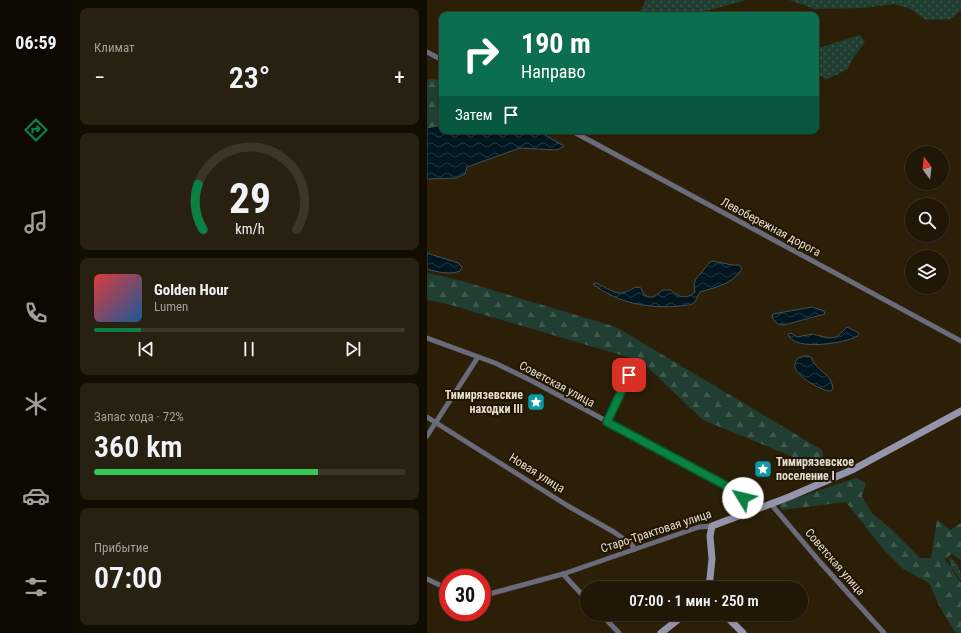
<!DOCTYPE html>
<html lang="ru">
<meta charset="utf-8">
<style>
body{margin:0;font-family:"Roboto Condensed",sans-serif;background:#282010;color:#f1f3f6;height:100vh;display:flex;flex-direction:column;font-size:15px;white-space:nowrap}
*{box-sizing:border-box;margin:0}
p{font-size:13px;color:#a29f9b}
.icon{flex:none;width:22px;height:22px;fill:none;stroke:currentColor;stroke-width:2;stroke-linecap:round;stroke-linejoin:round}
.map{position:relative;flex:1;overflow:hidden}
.details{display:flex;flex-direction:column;gap:8px;padding:8px;background:#120d03;width:355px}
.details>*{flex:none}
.top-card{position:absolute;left:12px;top:12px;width:380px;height:122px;border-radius:8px;box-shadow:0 1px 3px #0004,0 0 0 1px #3d3628;background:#0b6e4f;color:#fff;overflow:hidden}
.needle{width:26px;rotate:345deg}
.buttons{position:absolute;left:478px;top:146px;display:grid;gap:8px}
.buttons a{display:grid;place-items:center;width:44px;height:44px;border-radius:50%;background:#201706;box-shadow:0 1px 3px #0004,0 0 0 1px #3d3628;font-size:20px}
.speed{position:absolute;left:12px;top:569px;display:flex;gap:8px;font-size:20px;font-weight:700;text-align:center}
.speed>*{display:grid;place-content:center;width:52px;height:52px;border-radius:50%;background:#201706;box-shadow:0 1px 3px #0004,0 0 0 1px #3d3628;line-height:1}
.speed .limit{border:6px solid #d22;background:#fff;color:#111}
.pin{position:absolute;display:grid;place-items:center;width:34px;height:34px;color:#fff;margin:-17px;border-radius:8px;box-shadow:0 2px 6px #0006}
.me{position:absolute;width:44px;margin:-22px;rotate:306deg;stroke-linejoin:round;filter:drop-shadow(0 0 3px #0008)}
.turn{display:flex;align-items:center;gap:14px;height:84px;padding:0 16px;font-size:18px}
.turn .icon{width:52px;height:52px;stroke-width:2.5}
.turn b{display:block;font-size:28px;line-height:34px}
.then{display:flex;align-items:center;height:38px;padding:0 16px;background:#0003;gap:8px;font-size:15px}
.big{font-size:30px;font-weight:600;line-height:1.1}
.details .card{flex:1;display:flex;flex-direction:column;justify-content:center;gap:6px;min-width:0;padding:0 14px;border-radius:8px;background:#282010}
.details .dial{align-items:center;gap:0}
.dial svg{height:104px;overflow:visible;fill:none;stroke:#3d3628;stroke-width:7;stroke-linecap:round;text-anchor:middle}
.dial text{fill:#f1f3f6;stroke:none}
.song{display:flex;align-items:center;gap:12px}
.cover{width:48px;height:48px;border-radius:6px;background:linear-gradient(135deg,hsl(0 70% 55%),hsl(210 70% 35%))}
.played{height:4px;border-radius:2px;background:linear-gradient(90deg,#0b8043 15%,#3d3628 15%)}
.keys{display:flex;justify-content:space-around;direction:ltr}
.heat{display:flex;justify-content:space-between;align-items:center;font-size:22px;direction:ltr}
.charge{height:6px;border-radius:3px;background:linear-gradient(90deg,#34c759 72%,#3d3628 0)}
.trip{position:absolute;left:153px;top:581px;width:228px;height:40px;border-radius:20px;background:#201706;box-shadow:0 1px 3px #0004,0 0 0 1px #3d3628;font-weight:600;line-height:40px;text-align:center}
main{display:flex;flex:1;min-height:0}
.dock{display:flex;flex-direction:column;width:72px;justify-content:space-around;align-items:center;background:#0d0902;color:#a29f9b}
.dock .icon{width:28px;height:28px}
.dock .current{color:#0b8043}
.dock b{font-size:18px;color:#f1f3f6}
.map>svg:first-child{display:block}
.grass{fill:url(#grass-dots)}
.forest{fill:url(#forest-firs)}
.wetland{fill:url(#wetland-marsh)}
.water{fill:url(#water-waves);stroke:#445155}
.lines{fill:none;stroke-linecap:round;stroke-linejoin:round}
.street{stroke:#6a6b7a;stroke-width:5}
.secondary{stroke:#9495ad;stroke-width:7}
.route-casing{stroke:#07532c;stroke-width:10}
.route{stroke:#0b8043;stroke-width:7}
.labels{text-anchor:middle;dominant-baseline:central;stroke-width:4;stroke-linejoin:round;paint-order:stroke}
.street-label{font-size:12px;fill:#e4dcce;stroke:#211601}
.poi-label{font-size:12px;font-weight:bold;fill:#e4dcce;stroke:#211601;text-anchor:end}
</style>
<main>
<nav class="dock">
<b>06:59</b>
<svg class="icon current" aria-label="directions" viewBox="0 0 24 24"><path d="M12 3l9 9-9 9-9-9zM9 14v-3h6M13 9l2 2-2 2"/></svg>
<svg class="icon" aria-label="music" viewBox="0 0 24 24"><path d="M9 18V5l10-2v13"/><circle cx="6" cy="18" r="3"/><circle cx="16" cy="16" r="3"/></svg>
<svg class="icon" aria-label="phone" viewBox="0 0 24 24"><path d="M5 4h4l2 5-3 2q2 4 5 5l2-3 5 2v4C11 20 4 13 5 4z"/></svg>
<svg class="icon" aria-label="climate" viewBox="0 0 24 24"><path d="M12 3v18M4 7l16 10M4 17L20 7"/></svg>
<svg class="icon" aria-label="car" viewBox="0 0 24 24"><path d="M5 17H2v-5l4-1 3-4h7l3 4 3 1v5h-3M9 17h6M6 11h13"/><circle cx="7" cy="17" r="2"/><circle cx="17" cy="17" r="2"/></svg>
<svg class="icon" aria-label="filters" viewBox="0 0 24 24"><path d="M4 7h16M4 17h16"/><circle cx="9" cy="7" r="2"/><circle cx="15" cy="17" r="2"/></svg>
</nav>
<section class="details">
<div class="card"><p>Климат</p>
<div class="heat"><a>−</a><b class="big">23°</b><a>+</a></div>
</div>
<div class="card dial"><svg viewBox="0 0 100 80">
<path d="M14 69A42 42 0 1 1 86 69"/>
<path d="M14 69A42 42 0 0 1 10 34" stroke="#0b8043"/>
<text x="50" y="56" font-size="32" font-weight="700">29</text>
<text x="50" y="72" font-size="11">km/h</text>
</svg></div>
<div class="card">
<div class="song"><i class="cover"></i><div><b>Golden Hour</b><p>Lumen</p></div></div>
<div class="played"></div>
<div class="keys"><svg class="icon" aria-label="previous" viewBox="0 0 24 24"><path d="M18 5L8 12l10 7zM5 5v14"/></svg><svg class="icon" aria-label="pause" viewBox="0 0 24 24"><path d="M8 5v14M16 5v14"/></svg><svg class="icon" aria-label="next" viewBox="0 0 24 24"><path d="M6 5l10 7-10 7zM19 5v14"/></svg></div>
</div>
<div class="card"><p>Запас хода · 72%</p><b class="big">360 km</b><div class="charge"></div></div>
<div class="card"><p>Прибытие</p><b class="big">07:00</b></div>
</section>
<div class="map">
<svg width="534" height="633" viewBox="0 0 534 633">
<defs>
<pattern id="grass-dots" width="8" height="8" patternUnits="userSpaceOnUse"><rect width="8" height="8" fill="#203e31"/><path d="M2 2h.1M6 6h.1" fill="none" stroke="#40594e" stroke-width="1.8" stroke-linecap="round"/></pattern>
<pattern id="forest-firs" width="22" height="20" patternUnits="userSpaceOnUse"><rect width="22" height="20" fill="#203e31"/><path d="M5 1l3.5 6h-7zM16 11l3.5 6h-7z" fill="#40594e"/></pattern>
<pattern id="wetland-marsh" width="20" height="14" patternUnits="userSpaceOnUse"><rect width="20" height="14" fill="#203e31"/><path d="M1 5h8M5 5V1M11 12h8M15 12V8" fill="none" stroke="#40594e"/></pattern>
<pattern id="water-waves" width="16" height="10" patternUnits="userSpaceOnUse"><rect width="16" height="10" fill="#001621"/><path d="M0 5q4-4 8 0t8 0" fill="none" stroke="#253740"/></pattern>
</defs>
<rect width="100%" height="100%" fill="#2b1f08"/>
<g class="grass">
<polygon points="219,0 319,0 283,10 259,15 211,15"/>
<polygon points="362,0 534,0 534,10 524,19 499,20 484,9 467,4 437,8 388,9"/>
<polygon points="433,35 438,42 426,58 421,69 401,79 392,76 389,77 389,49"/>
</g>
<g class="forest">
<polygon points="4,79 15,80 15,125 0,128 0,80"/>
<polygon points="0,273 35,281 189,327 395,450 398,470 276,420 214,361 17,303 0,300"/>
<polygon points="429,478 439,483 435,496 445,513 464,529 493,558 504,558 510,519 523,530 534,523 534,560 525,554 518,559 534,583 534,633 529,633 515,611 502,583 476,569 456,549 419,502 355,510 352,504"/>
</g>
<path class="wetland" d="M521,557C532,562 534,570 534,581L526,569H522L524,565Z"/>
<g class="water">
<polygon points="15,125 15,131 111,131 137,146 130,150 93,148 40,167 38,174 29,178 0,179 0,128"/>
<path d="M0,253L31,263L35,267L33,271C23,275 10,272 0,269Z"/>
<path d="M286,261L305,265H312L315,269C305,284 290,287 273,292C271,295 269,301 267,303C263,306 256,305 252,306C222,309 190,303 166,284L168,283C176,285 189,295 195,293C201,292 205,288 210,287L214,288L217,295C227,300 229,295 236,290H244C251,297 260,300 268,292L267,283L269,279L283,262Z"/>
<polygon points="385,307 397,311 398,314 357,325 351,324 345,318 346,314"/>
<path d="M420,327L432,333L431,336C419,343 366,352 361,334L364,333L370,337L385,334L402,338L410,337Z"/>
<path d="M378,356L384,357C389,372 404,372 406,388L404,391C396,392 369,376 368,367C367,364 369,361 371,358Z"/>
</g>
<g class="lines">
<g class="street">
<polyline points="0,52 15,60"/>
<polyline points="145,131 534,341"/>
<polyline points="0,338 68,363 107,382 309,491 317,500 317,513"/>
<polyline points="0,417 141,506 187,532 204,544 208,549"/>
<polyline points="180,422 202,375"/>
<polyline points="0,436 51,357"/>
<polyline points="344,504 393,562 457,633"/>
<polyline points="136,574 160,600"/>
<polyline points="0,579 21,589"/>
<polyline points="55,596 136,574 272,527 285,526"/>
<polyline points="174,614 192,633"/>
</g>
<g class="secondary">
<polyline points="282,588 285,559 283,536 285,526 362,497 427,469 534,411"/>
<polyline points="297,614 316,633"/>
<polyline points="234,633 258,614"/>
</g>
</g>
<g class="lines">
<defs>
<polyline id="route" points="202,375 180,422 309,491 316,498"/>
</defs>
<use href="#route" class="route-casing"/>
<use href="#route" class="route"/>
</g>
<defs>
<symbol id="sight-square" viewBox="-11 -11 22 22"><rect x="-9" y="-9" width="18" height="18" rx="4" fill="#0f9aa8" stroke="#211601"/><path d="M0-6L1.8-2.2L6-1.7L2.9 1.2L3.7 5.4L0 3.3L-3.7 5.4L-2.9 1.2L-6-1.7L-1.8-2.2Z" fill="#fff"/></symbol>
</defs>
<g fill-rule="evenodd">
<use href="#sight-square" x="99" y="392" width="20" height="20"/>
<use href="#sight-square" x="326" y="459" width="20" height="20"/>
</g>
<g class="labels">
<g class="street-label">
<text transform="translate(344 227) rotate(28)">Левобережная дорога</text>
<text transform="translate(130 384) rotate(28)">Советская улица</text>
<text transform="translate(110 473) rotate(32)">Новая улица</text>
<text transform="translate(229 531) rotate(-18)">Старо-Трактовая улица</text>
<text transform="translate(408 562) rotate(49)">Советская улица</text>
</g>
<g class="poi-label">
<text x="96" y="395">Тимирязевские<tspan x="96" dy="14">находки III</tspan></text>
<text x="349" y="462" text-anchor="start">Тимирязевское<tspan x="349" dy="14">поселение I</tspan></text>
</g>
</g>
</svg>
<div class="buttons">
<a><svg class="needle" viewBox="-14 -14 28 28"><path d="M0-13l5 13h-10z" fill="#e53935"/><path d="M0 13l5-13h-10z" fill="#a29f9b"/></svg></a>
<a><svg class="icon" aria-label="search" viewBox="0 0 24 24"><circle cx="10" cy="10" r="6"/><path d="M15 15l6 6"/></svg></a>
<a><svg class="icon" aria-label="layers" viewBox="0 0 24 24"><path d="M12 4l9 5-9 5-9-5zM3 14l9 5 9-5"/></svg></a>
</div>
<div class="speed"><div class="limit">30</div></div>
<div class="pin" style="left:202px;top:375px;background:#d93025"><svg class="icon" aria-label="arrive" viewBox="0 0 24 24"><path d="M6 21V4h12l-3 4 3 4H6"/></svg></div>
<svg class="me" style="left:316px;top:498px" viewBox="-20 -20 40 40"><circle r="19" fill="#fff"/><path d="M0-13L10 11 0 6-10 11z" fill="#0b8043"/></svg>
<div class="trip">07:00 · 1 мин · 250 m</div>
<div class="top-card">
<div class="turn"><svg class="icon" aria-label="right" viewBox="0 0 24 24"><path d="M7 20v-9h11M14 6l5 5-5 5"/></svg><div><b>190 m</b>Направо</div></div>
<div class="then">Затем<svg class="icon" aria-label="arrive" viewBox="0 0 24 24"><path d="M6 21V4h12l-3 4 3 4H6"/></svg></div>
</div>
</div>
</main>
